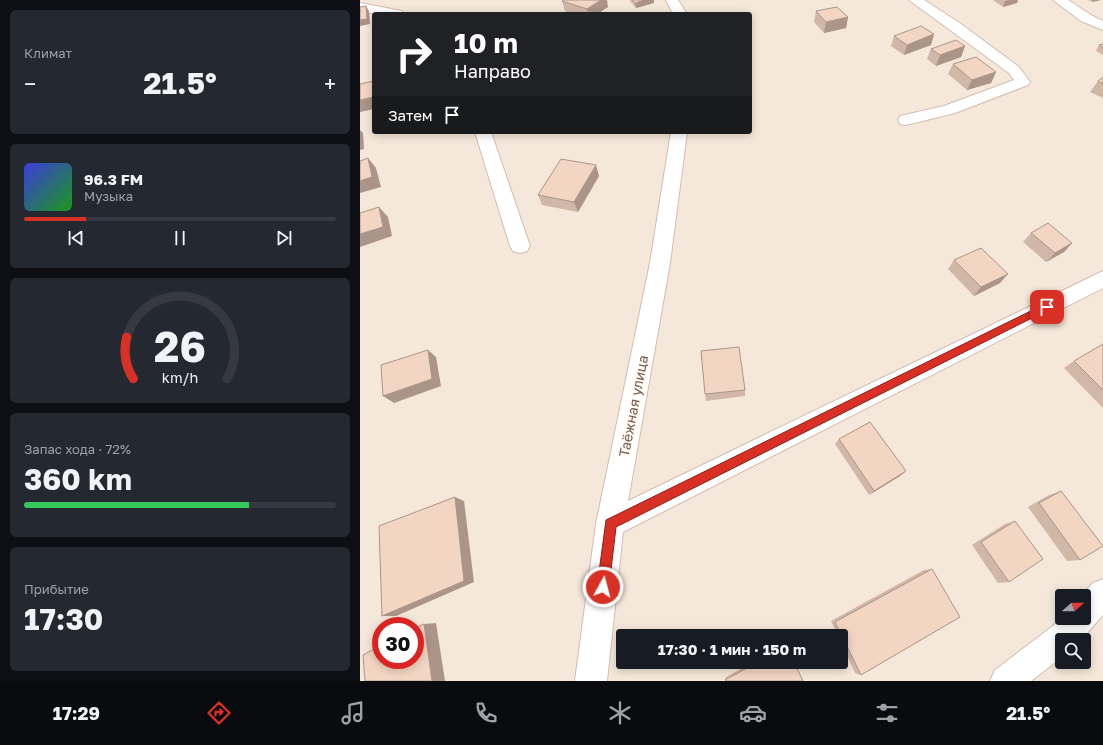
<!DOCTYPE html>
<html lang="ru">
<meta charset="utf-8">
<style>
body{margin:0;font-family:"Golos Text",sans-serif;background:#242831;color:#f1f3f6;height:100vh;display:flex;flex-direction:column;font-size:15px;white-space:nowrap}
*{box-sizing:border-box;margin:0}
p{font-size:13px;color:#9ea1a6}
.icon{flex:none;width:22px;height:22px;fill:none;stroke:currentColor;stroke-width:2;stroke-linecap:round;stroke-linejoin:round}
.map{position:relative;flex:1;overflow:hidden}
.drawer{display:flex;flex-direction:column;gap:10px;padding:10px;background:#0d0f14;width:360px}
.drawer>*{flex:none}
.banner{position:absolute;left:12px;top:12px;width:380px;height:122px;border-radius:4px;box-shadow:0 2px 10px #0003;background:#202124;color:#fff;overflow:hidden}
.needle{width:26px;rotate:69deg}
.tools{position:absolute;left:695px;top:589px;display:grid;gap:8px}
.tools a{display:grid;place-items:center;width:36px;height:36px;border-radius:4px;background:#171b24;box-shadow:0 2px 10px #0003;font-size:20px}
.speed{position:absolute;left:12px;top:617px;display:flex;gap:8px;font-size:20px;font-weight:700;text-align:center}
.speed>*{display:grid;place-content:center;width:52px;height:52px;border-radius:50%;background:#171b24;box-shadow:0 2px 10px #0003;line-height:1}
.speed .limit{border:6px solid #d22;background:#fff;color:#111}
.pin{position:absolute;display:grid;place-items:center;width:34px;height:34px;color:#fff;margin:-17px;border-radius:8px;box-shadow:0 2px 6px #0006}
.me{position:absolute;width:44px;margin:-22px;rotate:7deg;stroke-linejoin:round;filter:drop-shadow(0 0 3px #0008)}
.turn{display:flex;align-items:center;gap:14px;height:84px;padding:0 16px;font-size:18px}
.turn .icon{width:52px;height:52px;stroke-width:2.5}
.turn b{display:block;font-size:28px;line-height:34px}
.then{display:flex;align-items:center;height:38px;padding:0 16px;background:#0003;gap:8px;font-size:15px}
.big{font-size:30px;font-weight:700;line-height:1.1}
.drawer .tile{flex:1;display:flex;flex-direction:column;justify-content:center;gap:6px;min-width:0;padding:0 14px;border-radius:6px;background:#242831}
.drawer .dial{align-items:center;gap:0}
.dial svg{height:104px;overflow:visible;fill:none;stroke:#363941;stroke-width:7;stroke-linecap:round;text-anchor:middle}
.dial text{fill:#f1f3f6;stroke:none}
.song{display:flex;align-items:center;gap:12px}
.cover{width:48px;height:48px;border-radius:6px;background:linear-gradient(135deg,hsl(240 70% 55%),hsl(120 70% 35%))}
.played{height:4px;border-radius:2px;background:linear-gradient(90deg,#d93025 20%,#363941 20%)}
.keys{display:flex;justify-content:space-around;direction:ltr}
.heat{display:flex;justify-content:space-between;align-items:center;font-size:22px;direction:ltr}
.charge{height:6px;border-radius:3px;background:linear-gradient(90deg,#34c759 72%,#363941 0)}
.trip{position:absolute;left:256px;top:629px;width:232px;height:40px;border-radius:4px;background:#171b24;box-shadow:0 2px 10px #0003;font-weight:700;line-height:40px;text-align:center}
.dock{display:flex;height:64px;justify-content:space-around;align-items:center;background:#090b0e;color:#9ea1a6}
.dock .icon{width:28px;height:28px}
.dock .active{color:#d93025}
.dock b{font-size:18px;color:#f1f3f6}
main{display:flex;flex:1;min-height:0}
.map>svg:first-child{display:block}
.residential{fill:#f5e8da;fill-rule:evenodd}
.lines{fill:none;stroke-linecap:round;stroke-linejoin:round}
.minor-casing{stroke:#d1beb0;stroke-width:2}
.minor{fill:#fff;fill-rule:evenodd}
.wall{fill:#d1b7a8}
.shaded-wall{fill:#aa9588}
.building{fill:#f3d5c3;stroke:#aa9588}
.route{fill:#d93025;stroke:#8d1f18}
.labels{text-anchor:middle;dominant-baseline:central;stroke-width:3;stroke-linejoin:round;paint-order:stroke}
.street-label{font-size:14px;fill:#7a5c4d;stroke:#fffaf3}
</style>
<main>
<section class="drawer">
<div class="tile"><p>Климат</p>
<div class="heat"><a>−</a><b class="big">21.5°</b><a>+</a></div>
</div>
<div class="tile">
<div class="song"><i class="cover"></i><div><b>96.3 FM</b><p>Музыка</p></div></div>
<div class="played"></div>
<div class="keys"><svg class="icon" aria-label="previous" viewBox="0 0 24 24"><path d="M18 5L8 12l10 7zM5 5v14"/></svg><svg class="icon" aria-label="pause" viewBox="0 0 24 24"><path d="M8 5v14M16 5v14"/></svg><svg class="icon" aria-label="next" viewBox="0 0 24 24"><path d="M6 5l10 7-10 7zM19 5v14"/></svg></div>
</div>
<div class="tile dial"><svg viewBox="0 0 100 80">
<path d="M14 69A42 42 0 1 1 86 69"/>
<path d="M14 69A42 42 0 0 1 9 37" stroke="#d93025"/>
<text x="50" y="56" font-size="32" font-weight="700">26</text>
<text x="50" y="72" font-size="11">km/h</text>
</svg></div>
<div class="tile"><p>Запас хода · 72%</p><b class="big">360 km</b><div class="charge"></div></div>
<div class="tile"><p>Прибытие</p><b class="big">17:30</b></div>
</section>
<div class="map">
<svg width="743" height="681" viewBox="0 0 743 681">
<rect width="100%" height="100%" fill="#fdf6ec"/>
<path class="residential" d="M0,0H743V681H0ZM14,14H390V132H14ZM702,596H724V618H702ZM21,626H55V660H21ZM263,636H481V662H263ZM702,640H724V662H702Z"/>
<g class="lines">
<defs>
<g id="minor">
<polygon points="306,0 318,0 327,14 313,14"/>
<polygon points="549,0 564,0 601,24 659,67 670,82 668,85 595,113 546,125 540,124 538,120 540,116 584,106 654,80 649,73"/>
<polygon points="693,0 708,0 731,15 743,21 743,30 721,21"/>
<polygon points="0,3 42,11 44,14 16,14 0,11"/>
<polygon points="115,132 131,132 170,246 167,251 160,253 153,251 150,246"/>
<polygon points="311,132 327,132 310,263 268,501 743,271 743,288 263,532 247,681 215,681 236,524 290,263"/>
<polygon points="743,579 743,615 721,640 702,640 702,657 671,681 630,681 635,670 693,626 702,617 724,618 724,596 721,596 733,583"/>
</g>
</defs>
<use href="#minor" class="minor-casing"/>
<use href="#minor" class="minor"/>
</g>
<g class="wall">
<polygon points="270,0 294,0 294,3 276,8 270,1"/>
<polygon points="633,0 658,0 657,3 643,7"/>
<polygon points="728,0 741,0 732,2"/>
<polygon points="202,1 248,7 237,14 213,14 205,11"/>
<polygon points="456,11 488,17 486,28 464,33 454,22"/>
<polygon points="574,34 571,45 544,55 531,46 534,36"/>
<polygon points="743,44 743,55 736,51 739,45"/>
<polygon points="605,46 601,57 576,66 567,59 571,49"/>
<polygon points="593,64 636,72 631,83 607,90 588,74"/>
<polygon points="743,77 743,98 730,92 738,81"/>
<polygon points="239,176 218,212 182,205 178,195"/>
<polygon points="671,233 712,243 704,252 686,262 663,242"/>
<polygon points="594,260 640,283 614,296 588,269"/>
<polygon points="743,344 743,408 704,368 714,361"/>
<polygon points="341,351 385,390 385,396 346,401"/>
<polygon points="479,439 546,471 540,476 509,495 475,444"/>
<polygon points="701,491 720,560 707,561 668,507 689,495"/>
<polygon points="655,521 649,582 638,583 612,545 645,524"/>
<polygon points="572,569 501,675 495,673 481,642 481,636 478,636 471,621 564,570"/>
<polygon points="393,662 434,662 365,680 366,677"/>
</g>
<g class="shaded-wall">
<polygon points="241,0 247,0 248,7 237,14 228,14 227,9"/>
<polygon points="285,0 294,0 294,3 276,8 275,3"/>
<polygon points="650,0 658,0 657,3 643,7 645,1"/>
<polygon points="733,0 741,0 732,2"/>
<polygon points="6,6 9,11 10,24 0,26 0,20"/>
<polygon points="488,17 486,28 464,33 466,22"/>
<polygon points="574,34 571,45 544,55 547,45"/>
<polygon points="605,46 601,57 576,66 580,55"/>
<polygon points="636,72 631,83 607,90 612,80"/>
<polygon points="14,97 14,109 0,112 0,100"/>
<polygon points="0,130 3,133 4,149 0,150"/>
<polygon points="8,158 16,168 21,187 0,193 0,181"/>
<polygon points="236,165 239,176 218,212 214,202"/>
<polygon points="19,207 28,217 32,236 0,247 0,234"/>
<polygon points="712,243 704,252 686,262 695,253"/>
<polygon points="648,274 640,283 614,296 621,287"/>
<polygon points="68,350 76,357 81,386 34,403 23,396"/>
<polygon points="546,471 540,476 509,495 514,491"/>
<polygon points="95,497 104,501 114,582 36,616 22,616"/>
<polygon points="76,623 85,681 72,681 64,624"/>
</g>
<g class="building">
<polygon points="203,0 241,0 227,9 202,1"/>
<polygon points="272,0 285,0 275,3"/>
<polygon points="6,6 7,19 0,20 0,7"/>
<polygon points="477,7 488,17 466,22 456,11"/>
<polygon points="561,26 574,34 547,45 534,36"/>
<polygon points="596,40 605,46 580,55 571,49"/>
<polygon points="743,44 743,48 739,45"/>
<polygon points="616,57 636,72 612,80 593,64"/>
<polygon points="743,77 743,84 738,81"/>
<polygon points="14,81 14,97 0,100 0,84"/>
<polygon points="8,158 12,177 0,181 0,161"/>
<polygon points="201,159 236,165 214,202 178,195"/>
<polygon points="19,207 23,227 0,234 0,213"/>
<polygon points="688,223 712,243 695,253 671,233"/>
<polygon points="621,248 648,274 621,287 594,260"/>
<polygon points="743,344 743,390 714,361"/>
<polygon points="379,347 385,390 345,394 341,351"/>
<polygon points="68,350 72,379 23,396 21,365"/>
<polygon points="510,422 546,471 514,491 479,439"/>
<polygon points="701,491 743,546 720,560 679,503"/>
<polygon points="95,497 104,581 22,616 19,526"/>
<polygon points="655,521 683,559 649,582 621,542"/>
<polygon points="572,569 600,617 501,675 475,622"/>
<polygon points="64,624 72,681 5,681 3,655 21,645 21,660 55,660 55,628"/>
<polygon points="398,662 434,662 443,681 366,681 365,680"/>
</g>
<polygon class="route" points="687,303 690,304 691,307 690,309 256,527 249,587 247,591 243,593 238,591 237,587 246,520"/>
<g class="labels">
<g class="street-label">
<text transform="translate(273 406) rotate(-79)">Таёжная улица</text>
</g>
</g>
</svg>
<div class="tools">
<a><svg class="needle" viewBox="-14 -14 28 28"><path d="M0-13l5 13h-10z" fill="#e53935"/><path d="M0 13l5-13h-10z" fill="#9ea1a6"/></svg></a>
<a><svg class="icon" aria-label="search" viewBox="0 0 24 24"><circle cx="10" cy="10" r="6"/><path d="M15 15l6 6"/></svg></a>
</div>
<div class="speed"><div class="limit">30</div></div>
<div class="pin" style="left:687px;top:307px;background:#d93025"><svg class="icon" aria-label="arrive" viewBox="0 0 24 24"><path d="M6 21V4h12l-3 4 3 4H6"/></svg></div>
<svg class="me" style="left:243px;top:587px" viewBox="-20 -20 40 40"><circle r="17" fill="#d93025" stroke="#fff" stroke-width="3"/><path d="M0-11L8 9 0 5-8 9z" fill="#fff"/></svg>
<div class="trip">17:30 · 1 мин · 150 m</div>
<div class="banner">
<div class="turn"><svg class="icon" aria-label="right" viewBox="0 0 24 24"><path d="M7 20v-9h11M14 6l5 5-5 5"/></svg><div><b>10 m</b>Направо</div></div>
<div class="then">Затем<svg class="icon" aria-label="arrive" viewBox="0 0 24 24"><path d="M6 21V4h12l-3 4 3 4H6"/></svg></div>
</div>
</div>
</main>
<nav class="dock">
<b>17:29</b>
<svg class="icon active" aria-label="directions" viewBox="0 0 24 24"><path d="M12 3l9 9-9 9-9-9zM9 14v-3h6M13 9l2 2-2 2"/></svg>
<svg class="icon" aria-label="music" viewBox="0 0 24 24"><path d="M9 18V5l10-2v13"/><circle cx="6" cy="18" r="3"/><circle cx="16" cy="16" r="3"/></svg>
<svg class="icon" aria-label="phone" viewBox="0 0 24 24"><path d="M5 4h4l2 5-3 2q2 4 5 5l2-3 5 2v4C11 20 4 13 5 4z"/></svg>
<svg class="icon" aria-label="climate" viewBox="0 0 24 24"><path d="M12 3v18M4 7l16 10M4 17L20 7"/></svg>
<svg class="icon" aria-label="car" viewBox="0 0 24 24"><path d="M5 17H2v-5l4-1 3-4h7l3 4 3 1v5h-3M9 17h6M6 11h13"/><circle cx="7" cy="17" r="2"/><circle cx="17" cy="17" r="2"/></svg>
<svg class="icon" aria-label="filters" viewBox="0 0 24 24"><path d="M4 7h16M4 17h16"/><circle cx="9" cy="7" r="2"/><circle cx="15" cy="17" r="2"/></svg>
<b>21.5°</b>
</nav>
